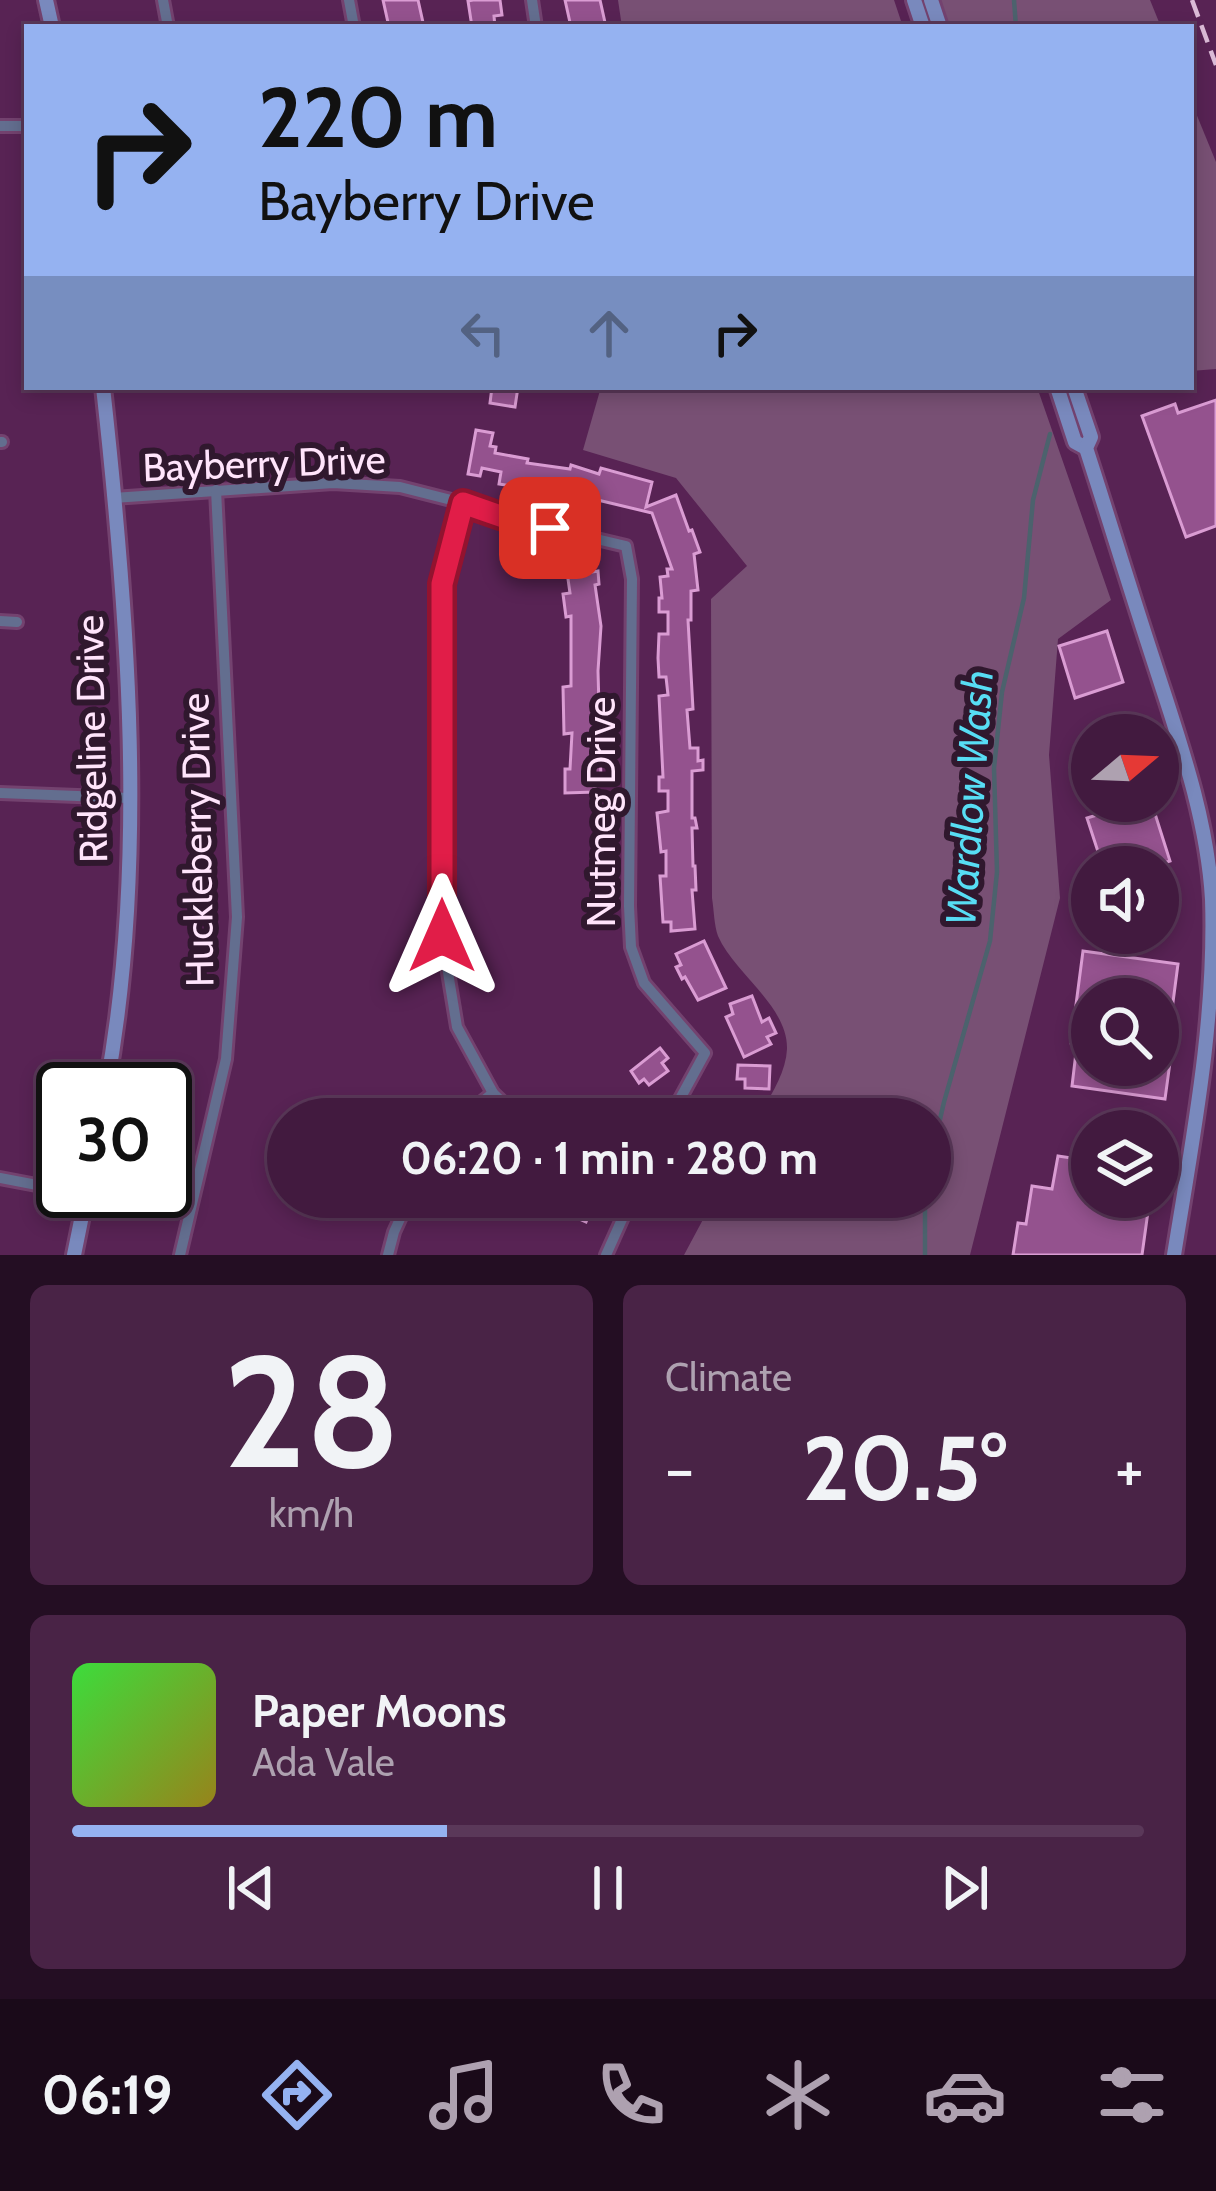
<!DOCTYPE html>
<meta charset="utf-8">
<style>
body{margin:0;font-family:Cabin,sans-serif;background:#492346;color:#f1f3f6;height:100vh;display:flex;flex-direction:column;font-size:45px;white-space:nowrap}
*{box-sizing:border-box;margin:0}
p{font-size:39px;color:#aea1b0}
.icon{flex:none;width:66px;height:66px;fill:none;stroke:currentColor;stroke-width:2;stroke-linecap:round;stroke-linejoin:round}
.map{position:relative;height:1255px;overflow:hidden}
.side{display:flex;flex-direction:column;gap:30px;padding:30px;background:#240e23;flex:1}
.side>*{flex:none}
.hud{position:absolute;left:24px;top:24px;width:1170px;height:366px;border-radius:0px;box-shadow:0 6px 18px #0003,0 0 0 3px #5a3859;background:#95b2f1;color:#111;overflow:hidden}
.needle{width:78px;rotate:71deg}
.buttons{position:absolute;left:1071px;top:714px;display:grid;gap:24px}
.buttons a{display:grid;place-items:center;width:108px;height:108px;border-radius:50%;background:#421a3f;box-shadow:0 6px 18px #0003,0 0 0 3px #5a3859;font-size:60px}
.speed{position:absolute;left:36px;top:1062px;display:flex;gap:24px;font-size:60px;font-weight:700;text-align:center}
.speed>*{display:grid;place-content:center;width:156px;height:156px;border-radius:50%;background:#421a3f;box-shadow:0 6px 18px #0003,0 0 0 3px #5a3859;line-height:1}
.speed .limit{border:6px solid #111;border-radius:18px;background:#fff;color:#111}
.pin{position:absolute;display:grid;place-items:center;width:102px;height:102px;color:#fff;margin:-51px;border-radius:24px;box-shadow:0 6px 18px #0006}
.me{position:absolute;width:132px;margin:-66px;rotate:0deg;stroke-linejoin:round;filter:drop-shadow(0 0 9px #0008)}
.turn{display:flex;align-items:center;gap:42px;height:252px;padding:0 36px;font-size:54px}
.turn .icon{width:156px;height:156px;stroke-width:2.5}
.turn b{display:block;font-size:84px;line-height:102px}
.lanes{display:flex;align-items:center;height:114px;padding:0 36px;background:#0003;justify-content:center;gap:60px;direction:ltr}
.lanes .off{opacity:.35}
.big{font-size:90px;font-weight:700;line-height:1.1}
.side .card{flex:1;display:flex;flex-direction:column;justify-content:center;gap:18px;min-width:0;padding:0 42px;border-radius:18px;background:#492346}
.side .dial{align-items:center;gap:0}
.dial b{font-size:156px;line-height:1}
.song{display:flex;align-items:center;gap:36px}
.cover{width:144px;height:144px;border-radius:18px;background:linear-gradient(135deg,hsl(120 70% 55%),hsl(50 70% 35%))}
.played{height:12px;border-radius:6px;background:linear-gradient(90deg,#95b2f1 35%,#5a3859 35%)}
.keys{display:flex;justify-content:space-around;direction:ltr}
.heat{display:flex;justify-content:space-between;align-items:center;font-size:66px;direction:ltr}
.side .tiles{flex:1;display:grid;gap:30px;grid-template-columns:1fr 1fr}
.card:last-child{grid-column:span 2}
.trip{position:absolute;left:267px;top:1098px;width:684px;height:120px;border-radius:60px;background:#421a3f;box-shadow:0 6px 18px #0003,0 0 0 3px #5a3859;font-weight:700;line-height:120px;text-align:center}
.tab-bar{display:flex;height:192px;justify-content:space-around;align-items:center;background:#1a0a19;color:#aea1b0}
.tab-bar .icon{width:84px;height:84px}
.tab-bar .selected{color:#95b2f1}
.tab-bar b{font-size:54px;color:#f1f3f6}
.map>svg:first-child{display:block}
.green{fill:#785074}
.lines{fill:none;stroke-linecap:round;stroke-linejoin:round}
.stream{stroke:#4c626d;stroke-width:4.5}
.building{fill:#94528e;stroke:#da9cd3;stroke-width:3;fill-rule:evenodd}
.street-casing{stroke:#73426f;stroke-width:16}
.secondary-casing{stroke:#73426f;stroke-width:20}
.street{stroke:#636e8f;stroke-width:10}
.secondary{stroke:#7989bd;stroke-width:14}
.rail{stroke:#dbbbd7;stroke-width:4.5;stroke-dasharray:18 9;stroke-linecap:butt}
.route-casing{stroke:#92132f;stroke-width:30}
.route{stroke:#e11d48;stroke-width:21}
.labels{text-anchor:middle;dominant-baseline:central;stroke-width:12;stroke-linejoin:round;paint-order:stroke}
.street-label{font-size:39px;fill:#ffe4fb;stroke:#30182e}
.water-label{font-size:42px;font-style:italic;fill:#57ddf4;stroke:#30182e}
</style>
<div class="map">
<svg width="1216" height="1255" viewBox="0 0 1216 1255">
<rect width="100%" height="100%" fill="#582354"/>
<g class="green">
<polygon points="618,0 894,0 903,27 622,27"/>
<polygon points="940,0 1150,0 1161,27 950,27"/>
<polygon points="1191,101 1216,162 1216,369 1191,371"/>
<path d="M601,387H1037L1111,600L1058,639L1049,755L1060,898L970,1255H684L715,1197H930V1119H757C769,1098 786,1074 787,1049C788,1006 734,973 718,936C714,925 714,910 712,898L711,599L747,566L676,478L583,450Z"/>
</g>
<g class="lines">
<g class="stream">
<polyline points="1014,0 1016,27"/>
<polyline points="930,1162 944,1102 990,941 997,872 994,768 1002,692 1024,598 1033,500 1050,434"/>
<polyline points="925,1197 925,1255"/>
</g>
</g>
<g class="building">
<polygon points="383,0 418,0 424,27 389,27"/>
<polygon points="473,0 500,0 502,15 494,16 495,27 472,27 468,1"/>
<polygon points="565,0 600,0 606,27 571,27"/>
<polygon points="492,387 518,387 515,407 490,403"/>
<polygon points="1216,400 1216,526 1186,537 1142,416 1175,404 1178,413"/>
<polygon points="476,430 493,433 490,446 496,447 495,453 528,459 527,463 570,469 571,465 599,474 601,468 652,482 646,507 676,495 689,531 692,530 700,552 694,554 698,590 691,591 691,620 688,620 693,709 687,710 690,748 698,748 698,761 703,760 703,770 692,771 692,818 695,818 697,828 692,828 693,866 695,866 696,890 692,890 695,929 671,931 671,922 663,922 660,876 666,876 666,851 661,852 657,813 668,811 668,791 659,791 659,777 663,777 659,696 668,695 666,677 659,677 658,658 659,634 668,634 668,612 659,612 659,598 662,598 660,577 668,576 667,569 672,569 652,513 585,497 585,500 577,497 575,504 530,494 531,489 499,484 501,472 482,468 480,476 468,474"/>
<polygon points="590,562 592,572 598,571 599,584 595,585 601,626 598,671 601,780 595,780 595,792 565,793 565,769 570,769 572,733 564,734 563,687 571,686 571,616 566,617 563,594 570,593 566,565"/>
<polygon points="1107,631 1123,682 1075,698 1059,646"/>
<polygon points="1092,801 1151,801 1170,861 1152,867 1103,867 1087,818 1097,815"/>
<polygon points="704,941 726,988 698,1000 685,977 682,979 676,967 681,965 676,954"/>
<path d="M1083,951L1178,964L1170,1025L1175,1026L1165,1099L1072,1086L1077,1044L1071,1043ZM1092,999H1158V1065H1092Z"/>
<polygon points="752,996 762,1022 769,1018 776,1033 767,1037 771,1044 744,1057 726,1017 733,1014 730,1004"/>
<polygon points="660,1048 668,1058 662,1063 668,1071 649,1085 644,1079 639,1083 631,1071"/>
<polygon points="738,1065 770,1066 769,1089 745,1088 745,1079 737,1079"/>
<polygon points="1058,1156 1092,1161 1092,1197 1150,1197 1142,1255 1013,1255 1018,1223 1026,1224 1032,1186 1052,1189"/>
<polygon points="562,1197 596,1197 586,1222 557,1209"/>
</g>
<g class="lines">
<defs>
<g id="street">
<polyline points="163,0 168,27"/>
<polyline points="349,0 354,27"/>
<polyline points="532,0 536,27"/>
<polyline points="0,126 27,126"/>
<polyline points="0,442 2,442"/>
<polyline points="113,498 333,483 400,487 463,503 512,519 626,546 632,579 629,906 631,947 644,983 705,1053 669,1119"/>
<polyline points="463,503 442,584 442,936 457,1027 493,1093 520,1119"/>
<polyline points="0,621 17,622"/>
<polyline points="0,793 129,798"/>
<polyline points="461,1119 493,1093"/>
<polyline points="0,1178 63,1190"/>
<polyline points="180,1255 226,1059 237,917 216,490"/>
<polyline points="388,1255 394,1232 410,1197"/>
<polyline points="606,1255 632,1197"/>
</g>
<g id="secondary">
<polyline points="46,0 52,27"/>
<polyline points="914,0 923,27"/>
<polyline points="931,0 940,27"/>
<path d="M103,387C128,613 148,865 106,1089"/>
<polyline points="1057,387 1075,442 1086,448"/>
<path d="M1074,387L1091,437L1086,448C1109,519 1130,589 1153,659C1178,737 1207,816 1212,899C1216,1019 1193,1137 1174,1255"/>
<polyline points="74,1255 87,1191"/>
</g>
</defs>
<use href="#street" class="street-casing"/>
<use href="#secondary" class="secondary-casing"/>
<use href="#street" class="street"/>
<use href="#secondary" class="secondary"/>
<polyline class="rail" points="1192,0 1216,65"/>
</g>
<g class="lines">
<defs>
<polyline id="route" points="442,936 442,584 463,503 512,520 550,528"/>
</defs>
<use href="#route" class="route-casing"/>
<use href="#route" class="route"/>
</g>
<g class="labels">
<g class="street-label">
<text transform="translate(264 463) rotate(-2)">Bayberry Drive</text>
<text transform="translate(91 739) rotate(-91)">Ridgeline Drive</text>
<text transform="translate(601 812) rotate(-90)">Nutmeg Drive</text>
<text transform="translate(197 840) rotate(-91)">Huckleberry Drive</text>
</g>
<g class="water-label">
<text transform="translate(969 798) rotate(-86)">Wardlow Wash</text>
</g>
</g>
</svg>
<div class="buttons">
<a><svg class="needle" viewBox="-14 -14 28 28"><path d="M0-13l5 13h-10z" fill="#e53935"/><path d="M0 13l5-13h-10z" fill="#aea1b0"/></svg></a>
<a><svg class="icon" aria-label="sound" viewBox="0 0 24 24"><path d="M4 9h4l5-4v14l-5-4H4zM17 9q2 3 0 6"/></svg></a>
<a><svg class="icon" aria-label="search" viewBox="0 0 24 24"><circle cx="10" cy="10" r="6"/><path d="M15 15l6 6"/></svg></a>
<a><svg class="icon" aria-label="layers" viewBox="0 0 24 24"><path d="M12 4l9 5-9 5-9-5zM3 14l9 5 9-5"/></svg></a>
</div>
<div class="speed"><div class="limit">30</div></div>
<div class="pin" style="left:550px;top:528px;background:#d93025"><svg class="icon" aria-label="arrive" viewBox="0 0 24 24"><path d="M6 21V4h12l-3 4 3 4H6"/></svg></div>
<svg class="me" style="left:442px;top:936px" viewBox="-20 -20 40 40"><path d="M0-17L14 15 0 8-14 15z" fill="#e11d48" stroke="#fff" stroke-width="4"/></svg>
<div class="trip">06:20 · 1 min · 280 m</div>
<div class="hud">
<div class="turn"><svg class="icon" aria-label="right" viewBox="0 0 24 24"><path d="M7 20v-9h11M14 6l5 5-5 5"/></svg><div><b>220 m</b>Bayberry Drive</div></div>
<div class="lanes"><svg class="icon off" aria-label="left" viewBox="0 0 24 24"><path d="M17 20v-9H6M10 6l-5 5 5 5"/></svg><svg class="icon off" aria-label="ahead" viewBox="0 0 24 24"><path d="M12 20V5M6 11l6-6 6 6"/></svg><svg class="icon" aria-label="right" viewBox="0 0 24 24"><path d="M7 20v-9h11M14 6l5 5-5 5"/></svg></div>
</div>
</div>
<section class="side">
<div class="tiles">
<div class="card dial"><b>28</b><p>km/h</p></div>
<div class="card"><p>Climate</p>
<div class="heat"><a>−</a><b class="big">20.5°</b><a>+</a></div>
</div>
<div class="card">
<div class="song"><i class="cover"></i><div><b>Paper Moons</b><p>Ada Vale</p></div></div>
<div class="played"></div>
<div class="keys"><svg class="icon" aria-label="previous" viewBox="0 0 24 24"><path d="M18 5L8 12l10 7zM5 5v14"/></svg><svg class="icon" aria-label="pause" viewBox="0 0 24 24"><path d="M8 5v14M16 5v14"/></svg><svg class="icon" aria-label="next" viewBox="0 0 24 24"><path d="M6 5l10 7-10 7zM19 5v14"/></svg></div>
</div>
</div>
</section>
<nav class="tab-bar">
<b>06:19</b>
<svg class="icon selected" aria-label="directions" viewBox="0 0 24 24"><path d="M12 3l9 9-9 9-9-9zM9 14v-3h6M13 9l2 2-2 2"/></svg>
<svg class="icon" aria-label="music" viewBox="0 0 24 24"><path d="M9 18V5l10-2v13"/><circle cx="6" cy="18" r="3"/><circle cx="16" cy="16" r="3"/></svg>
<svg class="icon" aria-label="phone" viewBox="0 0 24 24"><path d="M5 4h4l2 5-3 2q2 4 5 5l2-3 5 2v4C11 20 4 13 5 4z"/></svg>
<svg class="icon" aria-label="climate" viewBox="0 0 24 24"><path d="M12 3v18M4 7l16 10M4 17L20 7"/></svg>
<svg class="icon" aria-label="car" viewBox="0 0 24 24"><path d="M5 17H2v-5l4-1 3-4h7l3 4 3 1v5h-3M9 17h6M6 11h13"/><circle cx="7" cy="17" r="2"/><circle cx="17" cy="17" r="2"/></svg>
<svg class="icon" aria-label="filters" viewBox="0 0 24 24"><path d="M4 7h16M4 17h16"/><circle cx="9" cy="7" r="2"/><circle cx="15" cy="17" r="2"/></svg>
</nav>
